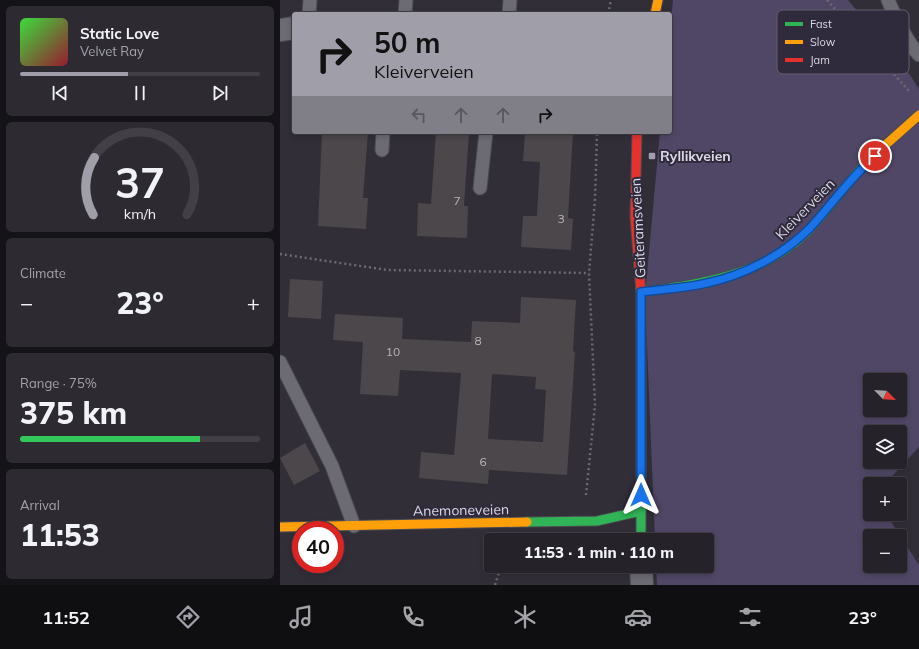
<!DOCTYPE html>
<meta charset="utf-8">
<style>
body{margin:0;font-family:Mulish,sans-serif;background:#2d2a32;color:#f1f3f6;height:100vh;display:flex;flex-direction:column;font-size:15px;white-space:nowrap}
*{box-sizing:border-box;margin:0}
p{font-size:13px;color:#a3a4a8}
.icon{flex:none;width:22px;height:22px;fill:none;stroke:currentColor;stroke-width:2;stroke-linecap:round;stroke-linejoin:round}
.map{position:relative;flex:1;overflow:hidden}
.sheet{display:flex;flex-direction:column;gap:6px;padding:6px;background:#141317;width:280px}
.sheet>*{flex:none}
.hud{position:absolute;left:12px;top:12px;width:380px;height:122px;border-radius:4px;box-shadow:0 2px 6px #0003,0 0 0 1px #423f47;background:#a09ea9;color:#111;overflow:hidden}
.needle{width:26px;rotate:114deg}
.controls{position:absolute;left:583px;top:373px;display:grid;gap:8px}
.controls a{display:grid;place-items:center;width:44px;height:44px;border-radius:4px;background:#25222a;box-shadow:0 2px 6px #0003,0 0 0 1px #423f47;font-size:20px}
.speed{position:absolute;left:12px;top:521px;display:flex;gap:8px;font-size:20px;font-weight:700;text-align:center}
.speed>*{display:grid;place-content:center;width:52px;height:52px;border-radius:50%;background:#25222a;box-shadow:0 2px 6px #0003,0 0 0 1px #423f47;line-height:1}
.speed .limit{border:6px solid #d22;background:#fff;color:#111}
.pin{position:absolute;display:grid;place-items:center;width:34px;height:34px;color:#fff;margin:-17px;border:2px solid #fff;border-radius:50%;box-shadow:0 1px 4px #0007}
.me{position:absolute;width:44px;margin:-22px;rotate:0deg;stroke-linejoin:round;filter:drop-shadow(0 0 3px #0008)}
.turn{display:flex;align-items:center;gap:14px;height:84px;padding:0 16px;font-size:18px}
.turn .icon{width:52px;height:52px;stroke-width:2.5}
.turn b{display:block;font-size:28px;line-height:34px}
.lanes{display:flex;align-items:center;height:38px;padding:0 16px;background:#0003;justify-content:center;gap:20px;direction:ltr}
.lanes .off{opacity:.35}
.big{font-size:30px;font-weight:800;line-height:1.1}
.sheet .tile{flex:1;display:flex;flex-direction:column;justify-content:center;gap:6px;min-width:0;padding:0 14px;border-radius:6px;background:#2d2a32}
.sheet .dial{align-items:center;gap:0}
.dial svg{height:104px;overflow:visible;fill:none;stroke:#423f47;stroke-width:7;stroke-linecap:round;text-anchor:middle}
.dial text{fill:#f1f3f6;stroke:none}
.song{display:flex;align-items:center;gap:12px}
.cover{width:48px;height:48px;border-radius:6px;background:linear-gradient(135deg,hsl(120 70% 55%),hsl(350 70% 35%))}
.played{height:4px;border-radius:2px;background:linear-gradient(90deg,#a09ea9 45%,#423f47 45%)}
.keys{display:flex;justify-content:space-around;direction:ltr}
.heat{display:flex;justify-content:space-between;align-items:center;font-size:22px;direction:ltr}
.charge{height:6px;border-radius:3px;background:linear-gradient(90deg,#34c759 75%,#423f47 0)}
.trip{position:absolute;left:204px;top:533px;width:230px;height:40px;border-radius:4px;background:#25222a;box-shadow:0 2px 6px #0003,0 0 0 1px #423f47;font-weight:800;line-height:40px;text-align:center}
.tab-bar{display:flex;height:64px;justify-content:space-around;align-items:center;background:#0f0e11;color:#a3a4a8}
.tab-bar .icon{width:28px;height:28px}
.tab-bar .selected{color:#a09ea9}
.tab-bar b{font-size:18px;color:#f1f3f6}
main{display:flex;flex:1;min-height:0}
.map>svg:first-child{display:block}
.green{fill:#504766;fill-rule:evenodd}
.building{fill:#4c474a;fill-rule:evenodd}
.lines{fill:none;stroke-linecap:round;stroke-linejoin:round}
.lane-casing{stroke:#4c4a53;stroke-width:15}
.street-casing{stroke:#4c4a53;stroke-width:24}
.fast-casing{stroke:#4c4a53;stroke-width:11}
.slow-casing{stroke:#4c4a53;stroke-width:11}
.jam-casing{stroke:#4c4a53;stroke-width:11}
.path{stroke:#6d6a73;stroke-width:2.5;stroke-dasharray:2 3;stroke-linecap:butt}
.lane{stroke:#6c6a72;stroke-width:13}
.street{stroke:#6c6a72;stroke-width:22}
.fast{stroke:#30b455;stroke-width:9}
.slow{stroke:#ff9f0a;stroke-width:9}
.jam{stroke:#e5322d;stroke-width:9}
.route-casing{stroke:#114b97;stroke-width:10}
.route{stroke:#1a73e8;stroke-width:7}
.poi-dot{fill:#a09ea9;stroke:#2f2a3c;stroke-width:1.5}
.labels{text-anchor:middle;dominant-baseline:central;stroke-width:4;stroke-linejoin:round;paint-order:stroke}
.number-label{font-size:12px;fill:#b8b5bf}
.poi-label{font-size:14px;font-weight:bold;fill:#dcdae6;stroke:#2f2a3c;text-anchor:start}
.street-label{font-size:14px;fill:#dcdae6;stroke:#2f2a3c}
.key{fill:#2f2a3c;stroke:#635f6f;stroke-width:1}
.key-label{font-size:11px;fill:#dcdae6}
</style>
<main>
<section class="sheet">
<div class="tile">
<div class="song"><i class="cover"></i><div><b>Static Love</b><p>Velvet Ray</p></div></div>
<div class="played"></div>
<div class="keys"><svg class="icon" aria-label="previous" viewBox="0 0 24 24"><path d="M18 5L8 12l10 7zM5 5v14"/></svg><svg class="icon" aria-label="pause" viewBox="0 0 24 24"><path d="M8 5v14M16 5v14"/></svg><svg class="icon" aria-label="next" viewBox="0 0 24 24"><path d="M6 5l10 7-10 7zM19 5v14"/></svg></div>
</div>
<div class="tile dial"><svg viewBox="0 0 100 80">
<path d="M14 69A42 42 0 1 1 86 69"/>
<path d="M14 69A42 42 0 0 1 15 25" stroke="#a09ea9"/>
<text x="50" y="56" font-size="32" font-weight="700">37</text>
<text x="50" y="72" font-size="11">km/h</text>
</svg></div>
<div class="tile"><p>Climate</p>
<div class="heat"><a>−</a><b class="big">23°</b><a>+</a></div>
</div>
<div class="tile"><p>Range · 75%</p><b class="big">375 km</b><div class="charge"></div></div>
<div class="tile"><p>Arrival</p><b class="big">11:53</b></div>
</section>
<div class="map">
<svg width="639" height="585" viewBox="0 0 639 585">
<rect width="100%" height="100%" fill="#312e38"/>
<path class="green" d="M393,0H568L630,75L639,89V447L605,484H590V514H606L639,565V585H377L376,566H427V540H375L365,296L380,132H390V31ZM590,380H620V410H590ZM590,432H620V462H590ZM590,536H620V566H590Z"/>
<g class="building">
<polygon points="42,132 88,132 83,198 88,198 86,229 38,226"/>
<polygon points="156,132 189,132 184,206 188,206 187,238 137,236 138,203 151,204"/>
<polygon points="245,132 293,132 288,218 293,219 291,250 241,247 243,216 257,216 260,162 243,161"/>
<polygon points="10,279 43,281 41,319 8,317"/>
<path d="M241,297L296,300L293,351L295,352L287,475L209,470L208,484L139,478L141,452L174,455L181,373L120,370L118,396L80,394L83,342L53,340L55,314L123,318L122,339L191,342L192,321L240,323ZM212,374L256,377L255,389L266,390L263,442L208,439Z"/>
<polygon points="25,443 40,471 14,485 0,458"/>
</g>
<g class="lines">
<defs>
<g id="lane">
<path d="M608,0C616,19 625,39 639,55"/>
<polyline points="29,14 30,0"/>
<polyline points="125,14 126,0"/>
<polyline points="229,14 230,0"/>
<polyline points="102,150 103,132"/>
<polyline points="200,188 206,132"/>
<polyline points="0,362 52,466 74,526"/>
</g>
<g id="street">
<polyline points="0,30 14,28"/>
<polyline points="361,566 362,585"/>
</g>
<g id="fast">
<path d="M361,292C421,284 482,276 527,232C550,208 569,179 593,156"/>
<polyline points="361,322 361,540"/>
<polyline points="247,522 317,521 361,511"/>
</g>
<g id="slow">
<polyline points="375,14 378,0"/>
<polyline points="593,156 639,115"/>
<polyline points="0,527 247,522"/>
</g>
<polyline id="jam" points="357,132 355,217 361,292 361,322"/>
</defs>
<use href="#lane" class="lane-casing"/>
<use href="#street" class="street-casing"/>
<use href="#fast" class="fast-casing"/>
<use href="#slow" class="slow-casing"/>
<use href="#jam" class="jam-casing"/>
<g class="path">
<polyline points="547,0 629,91"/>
<polyline points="328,14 331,0"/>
<polyline points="0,254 107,270 309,273"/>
<polyline points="306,495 315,405 309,273 315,199 317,132"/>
<polyline points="215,585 221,566"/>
</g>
<use href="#lane" class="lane"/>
<use href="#street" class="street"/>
<use href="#fast" class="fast"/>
<use href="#slow" class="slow"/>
<use href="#jam" class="jam"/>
</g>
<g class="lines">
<defs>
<path id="route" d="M361,495V292C383,289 406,288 427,283C465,275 503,255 530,228C552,204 571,177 595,156"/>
</defs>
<use href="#route" class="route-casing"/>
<use href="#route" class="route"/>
</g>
<rect class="poi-dot" x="368" y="152" width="8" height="8" rx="2"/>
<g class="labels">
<g class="number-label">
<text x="177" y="200">7</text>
<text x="281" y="218">3</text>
<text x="198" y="340">8</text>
<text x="113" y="351">10</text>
<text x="203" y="461">6</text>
</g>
<g class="poi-label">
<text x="380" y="156">Ryllikveien</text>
</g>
<g class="street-label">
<text transform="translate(525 209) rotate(-46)">Kleiverveien</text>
<text transform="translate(358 228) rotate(-93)">Geiteramsveien</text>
<text transform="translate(181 510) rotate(-1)">Anemoneveien</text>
</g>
</g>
<rect x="497" y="10" width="132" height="64" rx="6" class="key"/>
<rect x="505" y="22" width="18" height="4" fill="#30b455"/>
<rect x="505" y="40" width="18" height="4" fill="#ff9f0a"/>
<rect x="505" y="58" width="18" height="4" fill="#e5322d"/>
<g class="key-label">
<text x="530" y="28">Fast</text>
<text x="530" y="46">Slow</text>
<text x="530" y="64">Jam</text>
</g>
</svg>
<div class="controls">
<a><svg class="needle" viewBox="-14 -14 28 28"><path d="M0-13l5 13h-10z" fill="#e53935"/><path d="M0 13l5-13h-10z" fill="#a3a4a8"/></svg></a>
<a><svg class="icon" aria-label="layers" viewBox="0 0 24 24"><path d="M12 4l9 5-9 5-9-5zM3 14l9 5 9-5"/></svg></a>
<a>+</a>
<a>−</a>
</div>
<div class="speed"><div class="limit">40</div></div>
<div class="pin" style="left:595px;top:156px;background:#d93025"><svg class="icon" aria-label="arrive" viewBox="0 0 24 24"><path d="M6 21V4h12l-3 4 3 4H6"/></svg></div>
<svg class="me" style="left:361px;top:495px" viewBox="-20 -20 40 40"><path d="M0-17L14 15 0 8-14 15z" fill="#1a73e8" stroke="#fff" stroke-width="4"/></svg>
<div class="trip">11:53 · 1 min · 110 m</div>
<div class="hud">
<div class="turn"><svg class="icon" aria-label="right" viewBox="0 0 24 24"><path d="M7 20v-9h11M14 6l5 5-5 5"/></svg><div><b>50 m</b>Kleiverveien</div></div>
<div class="lanes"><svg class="icon off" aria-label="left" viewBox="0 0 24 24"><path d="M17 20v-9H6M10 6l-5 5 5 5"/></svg><svg class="icon off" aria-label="ahead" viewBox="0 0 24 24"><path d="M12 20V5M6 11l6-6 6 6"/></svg><svg class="icon off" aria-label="ahead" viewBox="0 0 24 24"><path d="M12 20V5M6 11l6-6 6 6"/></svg><svg class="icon" aria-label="right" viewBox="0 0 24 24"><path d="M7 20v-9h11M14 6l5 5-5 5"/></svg></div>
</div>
</div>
</main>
<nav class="tab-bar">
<b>11:52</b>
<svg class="icon selected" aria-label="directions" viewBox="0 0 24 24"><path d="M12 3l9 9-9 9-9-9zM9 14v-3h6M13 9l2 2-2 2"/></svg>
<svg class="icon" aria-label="music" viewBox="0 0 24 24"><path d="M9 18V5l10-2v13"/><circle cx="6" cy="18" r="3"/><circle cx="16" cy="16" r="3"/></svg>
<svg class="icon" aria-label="phone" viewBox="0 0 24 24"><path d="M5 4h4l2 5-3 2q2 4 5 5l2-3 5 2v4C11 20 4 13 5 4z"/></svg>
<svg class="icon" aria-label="climate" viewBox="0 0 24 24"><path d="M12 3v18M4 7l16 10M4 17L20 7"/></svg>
<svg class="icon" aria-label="car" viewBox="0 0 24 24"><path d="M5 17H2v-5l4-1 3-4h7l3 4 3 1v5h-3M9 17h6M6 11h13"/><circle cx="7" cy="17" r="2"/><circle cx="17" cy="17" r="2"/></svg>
<svg class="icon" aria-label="filters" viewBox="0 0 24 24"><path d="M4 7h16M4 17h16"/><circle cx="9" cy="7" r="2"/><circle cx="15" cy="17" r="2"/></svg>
<b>23°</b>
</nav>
